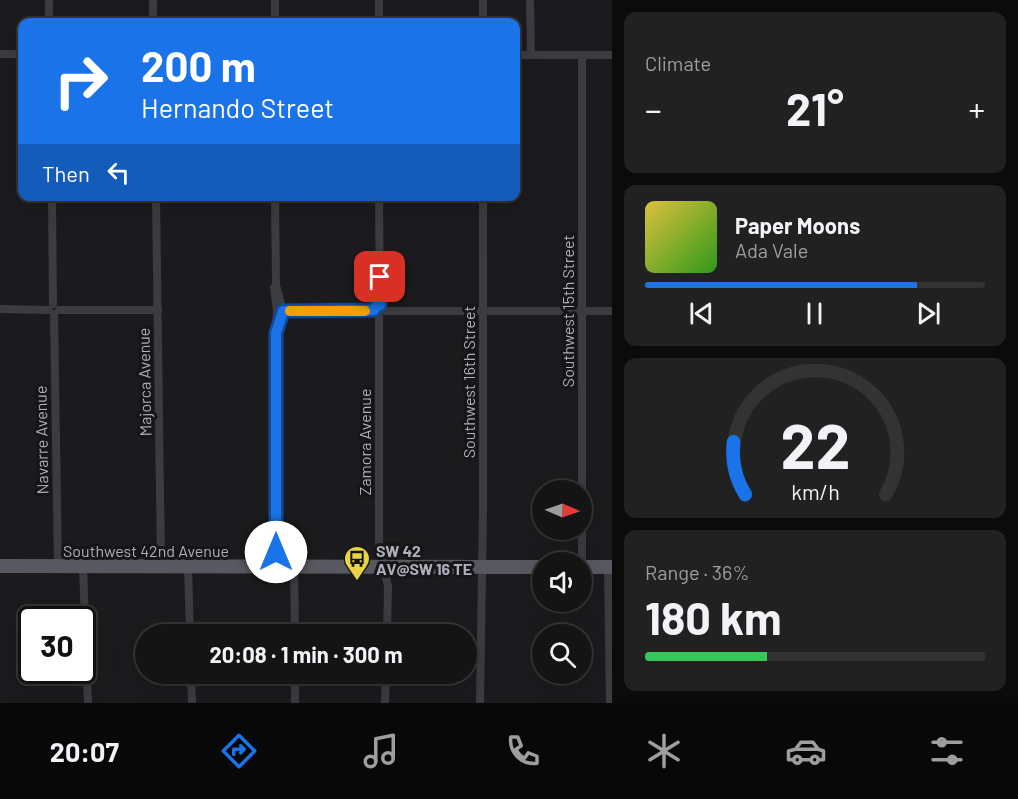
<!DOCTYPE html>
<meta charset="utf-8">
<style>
body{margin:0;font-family:Barlow,sans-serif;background:#212122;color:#f1f3f6;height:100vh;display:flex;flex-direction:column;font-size:22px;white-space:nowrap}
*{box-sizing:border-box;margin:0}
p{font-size:20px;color:#9d9ea0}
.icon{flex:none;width:33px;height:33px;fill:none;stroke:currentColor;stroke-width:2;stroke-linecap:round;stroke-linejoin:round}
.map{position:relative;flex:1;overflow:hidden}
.side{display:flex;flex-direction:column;gap:12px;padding:12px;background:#0b0b0c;width:406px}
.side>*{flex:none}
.hud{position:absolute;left:18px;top:18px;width:502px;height:183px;border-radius:12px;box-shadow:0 6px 24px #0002,0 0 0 2px #333334;background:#1a73e8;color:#fff;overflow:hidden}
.needle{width:39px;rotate:92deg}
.buttons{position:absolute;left:532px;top:480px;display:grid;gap:12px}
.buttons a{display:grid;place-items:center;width:60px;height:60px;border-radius:50%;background:#141415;box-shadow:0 6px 24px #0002,0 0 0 2px #333334;font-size:30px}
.speed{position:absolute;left:18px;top:606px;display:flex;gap:12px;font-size:30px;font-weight:700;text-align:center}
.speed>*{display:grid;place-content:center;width:78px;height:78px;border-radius:50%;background:#141415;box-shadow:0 6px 24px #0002,0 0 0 2px #333334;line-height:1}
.speed .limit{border:3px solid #111;border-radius:9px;background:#fff;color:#111}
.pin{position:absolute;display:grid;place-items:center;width:51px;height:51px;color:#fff;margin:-26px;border-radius:12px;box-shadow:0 3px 9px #0006}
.me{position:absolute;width:66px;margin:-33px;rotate:0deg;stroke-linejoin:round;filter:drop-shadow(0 0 4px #0008)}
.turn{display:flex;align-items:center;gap:21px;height:126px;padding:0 24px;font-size:27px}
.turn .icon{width:78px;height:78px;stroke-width:2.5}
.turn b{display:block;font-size:42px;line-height:51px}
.then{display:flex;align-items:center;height:57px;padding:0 24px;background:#0003;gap:12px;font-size:22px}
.big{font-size:45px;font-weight:700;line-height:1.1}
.side .card{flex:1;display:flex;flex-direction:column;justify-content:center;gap:9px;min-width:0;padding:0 21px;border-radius:12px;background:#212122}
.side .dial{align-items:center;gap:0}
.dial svg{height:156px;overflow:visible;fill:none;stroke:#333334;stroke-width:7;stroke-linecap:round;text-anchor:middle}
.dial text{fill:#f1f3f6;stroke:none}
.song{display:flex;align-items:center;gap:18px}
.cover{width:72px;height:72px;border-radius:9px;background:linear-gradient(135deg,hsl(50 70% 55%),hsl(110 70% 35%))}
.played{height:6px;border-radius:3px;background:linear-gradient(90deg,#1a73e8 80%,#333334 80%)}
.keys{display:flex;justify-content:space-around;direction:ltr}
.heat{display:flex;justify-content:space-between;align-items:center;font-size:33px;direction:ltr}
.charge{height:9px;border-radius:4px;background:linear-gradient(90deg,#34c759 36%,#333334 0)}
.trip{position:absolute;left:135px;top:624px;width:342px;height:60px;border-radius:30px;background:#141415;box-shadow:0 6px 24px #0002,0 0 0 2px #333334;font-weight:700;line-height:60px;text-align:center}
.menu{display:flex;height:96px;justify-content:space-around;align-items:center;background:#080808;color:#9d9ea0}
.menu .icon{width:42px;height:42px}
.menu .on{color:#1a73e8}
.menu b{font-size:27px;color:#f1f3f6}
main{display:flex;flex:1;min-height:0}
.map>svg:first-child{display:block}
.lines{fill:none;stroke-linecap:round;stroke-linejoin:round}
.street{stroke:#3c3b41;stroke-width:8}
.primary{stroke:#585860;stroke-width:14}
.route-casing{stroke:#114b97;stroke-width:15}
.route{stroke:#1a73e8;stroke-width:10}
.slow{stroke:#f59e0b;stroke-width:10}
.labels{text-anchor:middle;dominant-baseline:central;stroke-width:6;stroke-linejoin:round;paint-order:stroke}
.street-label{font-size:16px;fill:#adafbb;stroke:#161517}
.poi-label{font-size:16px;font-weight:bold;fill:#adafbb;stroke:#161517;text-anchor:start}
</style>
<main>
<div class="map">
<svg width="612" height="703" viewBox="0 0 612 703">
<rect width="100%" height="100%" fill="#1b1a1c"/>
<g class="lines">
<g class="street">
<polyline points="49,0 49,22"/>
<polyline points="153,0 153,22"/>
<polyline points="275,0 275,22"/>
<polyline points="379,0 379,22"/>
<polyline points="483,0 483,22"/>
<polyline points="530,0 531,55"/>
<polyline points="0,54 22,54"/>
<polyline points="516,55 612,55"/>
<polyline points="582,55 582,567"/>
<polyline points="52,196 53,304"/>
<polyline points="156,196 161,566"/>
<polyline points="275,196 276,285 274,288 277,311 276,333 283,311 276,285"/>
<polyline points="379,196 380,305"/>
<polyline points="0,309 49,310"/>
<polyline points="59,310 158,310"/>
<polyline points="278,311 374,310"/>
<polyline points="385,311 612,311"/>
<polyline points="54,314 58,566"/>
<polyline points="379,316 379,548 388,586 387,634"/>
<polyline points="83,566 88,703"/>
<polyline points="188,567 190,634"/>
<polyline points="276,567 276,333"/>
<polyline points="294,567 295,634"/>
<polyline points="608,567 610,703"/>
<polyline points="191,674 192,703"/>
<polyline points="295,674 295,703"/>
<polyline points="385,703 386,674"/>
<polyline points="480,703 483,510 483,196"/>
</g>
<g class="primary">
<polyline points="0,566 543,567"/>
<polyline points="582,567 612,567"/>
</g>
</g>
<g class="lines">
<defs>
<polyline id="route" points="276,552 276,333 283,311 374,310 376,306 380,305 380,277"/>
</defs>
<use href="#route" class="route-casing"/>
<use href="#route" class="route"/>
<polyline class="slow" points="290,311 365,311"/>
</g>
<defs>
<symbol id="bus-pin" viewBox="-11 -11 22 30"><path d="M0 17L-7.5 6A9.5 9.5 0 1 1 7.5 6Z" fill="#e9d346" stroke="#161517"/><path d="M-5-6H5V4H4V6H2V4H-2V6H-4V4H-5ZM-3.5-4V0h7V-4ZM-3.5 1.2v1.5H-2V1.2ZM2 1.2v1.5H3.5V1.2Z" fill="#111"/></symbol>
</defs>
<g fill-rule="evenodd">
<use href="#bus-pin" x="342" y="544" width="30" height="40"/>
</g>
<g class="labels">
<g class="street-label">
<text transform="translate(567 311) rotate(-90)">Southwest 15th Street</text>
<text transform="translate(144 382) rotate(-91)">Majorca Avenue</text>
<text transform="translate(468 382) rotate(-90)">Southwest 16th Street</text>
<text transform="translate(41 440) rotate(-91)">Navarre Avenue</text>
<text transform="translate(364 442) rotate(-90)">Zamora Avenue</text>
<text x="146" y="550">Southwest 42nd Avenue</text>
</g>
<g class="poi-label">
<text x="376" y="550">SW 42<tspan x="376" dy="18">AV@SW 16 TE</tspan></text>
</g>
</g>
</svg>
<div class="buttons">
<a><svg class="needle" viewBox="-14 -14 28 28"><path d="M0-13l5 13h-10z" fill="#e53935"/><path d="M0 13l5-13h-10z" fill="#9d9ea0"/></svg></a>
<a><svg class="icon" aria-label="sound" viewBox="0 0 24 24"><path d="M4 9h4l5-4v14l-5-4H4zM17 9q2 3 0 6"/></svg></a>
<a><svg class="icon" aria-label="search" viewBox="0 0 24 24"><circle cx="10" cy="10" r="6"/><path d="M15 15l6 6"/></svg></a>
</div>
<div class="speed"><div class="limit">30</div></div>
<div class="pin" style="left:380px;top:277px;background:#d93025"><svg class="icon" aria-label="arrive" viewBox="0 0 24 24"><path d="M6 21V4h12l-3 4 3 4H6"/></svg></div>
<svg class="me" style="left:276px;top:552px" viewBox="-20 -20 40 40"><circle r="19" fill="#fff"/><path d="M0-13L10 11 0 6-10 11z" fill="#1a73e8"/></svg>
<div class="trip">20:08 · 1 min · 300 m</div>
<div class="hud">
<div class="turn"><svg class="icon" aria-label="right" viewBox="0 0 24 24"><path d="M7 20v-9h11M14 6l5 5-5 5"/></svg><div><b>200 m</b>Hernando Street</div></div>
<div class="then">Then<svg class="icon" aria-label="left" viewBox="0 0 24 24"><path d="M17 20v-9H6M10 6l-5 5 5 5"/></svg></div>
</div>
</div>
<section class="side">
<div class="card"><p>Climate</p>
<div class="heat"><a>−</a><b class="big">21°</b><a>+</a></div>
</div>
<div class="card">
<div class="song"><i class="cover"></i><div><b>Paper Moons</b><p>Ada Vale</p></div></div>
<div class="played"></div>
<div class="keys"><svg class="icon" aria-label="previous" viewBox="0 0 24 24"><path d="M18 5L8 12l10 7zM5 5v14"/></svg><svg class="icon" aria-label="pause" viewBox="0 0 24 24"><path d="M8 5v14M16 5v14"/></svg><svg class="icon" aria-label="next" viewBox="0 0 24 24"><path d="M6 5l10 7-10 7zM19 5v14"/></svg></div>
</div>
<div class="card dial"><svg viewBox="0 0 100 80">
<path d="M14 69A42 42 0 1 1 86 69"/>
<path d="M14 69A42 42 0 0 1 8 42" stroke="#1a73e8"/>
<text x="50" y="56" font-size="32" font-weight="700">22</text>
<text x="50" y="72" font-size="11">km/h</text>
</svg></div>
<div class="card"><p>Range · 36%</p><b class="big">180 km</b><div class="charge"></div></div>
</section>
</main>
<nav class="menu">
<b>20:07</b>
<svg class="icon on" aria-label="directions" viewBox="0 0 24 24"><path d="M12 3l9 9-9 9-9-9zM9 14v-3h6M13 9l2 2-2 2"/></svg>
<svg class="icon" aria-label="music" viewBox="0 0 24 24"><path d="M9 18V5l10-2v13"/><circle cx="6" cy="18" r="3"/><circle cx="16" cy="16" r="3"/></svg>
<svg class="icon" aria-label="phone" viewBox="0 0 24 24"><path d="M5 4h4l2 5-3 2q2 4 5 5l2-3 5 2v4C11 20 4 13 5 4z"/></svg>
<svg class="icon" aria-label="climate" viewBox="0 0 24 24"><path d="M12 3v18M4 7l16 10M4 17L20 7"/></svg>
<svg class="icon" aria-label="car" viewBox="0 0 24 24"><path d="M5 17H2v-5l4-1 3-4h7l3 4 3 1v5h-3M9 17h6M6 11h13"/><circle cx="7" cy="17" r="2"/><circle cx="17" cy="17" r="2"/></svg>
<svg class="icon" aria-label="filters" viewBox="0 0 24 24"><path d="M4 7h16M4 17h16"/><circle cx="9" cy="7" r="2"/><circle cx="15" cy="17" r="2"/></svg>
</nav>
